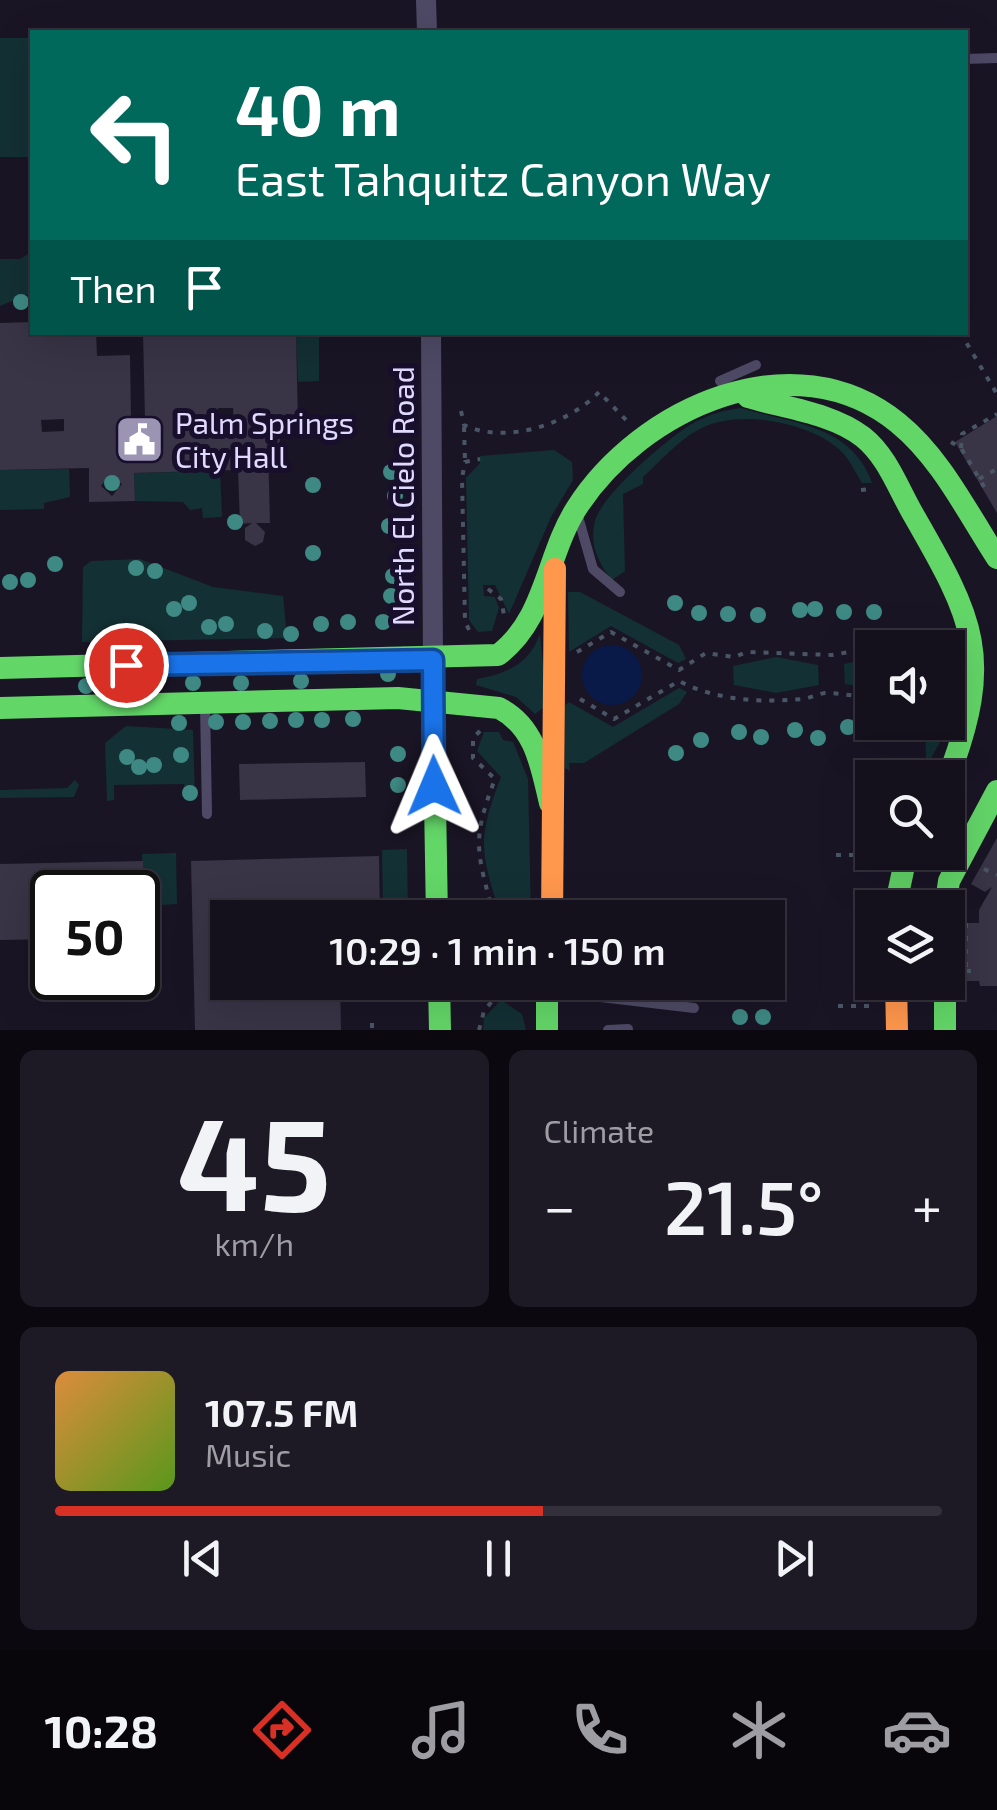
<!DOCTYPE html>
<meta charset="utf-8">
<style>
body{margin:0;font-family:"Exo 2",sans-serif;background:#1d1925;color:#f1f3f6;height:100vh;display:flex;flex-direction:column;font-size:38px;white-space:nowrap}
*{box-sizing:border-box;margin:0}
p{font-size:32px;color:#9d9da3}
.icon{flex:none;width:55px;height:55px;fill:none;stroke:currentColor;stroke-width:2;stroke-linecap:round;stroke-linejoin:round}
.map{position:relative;height:1030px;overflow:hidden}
.side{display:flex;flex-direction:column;gap:20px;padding:20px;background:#0b090f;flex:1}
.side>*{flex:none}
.hud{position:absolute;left:30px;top:30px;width:938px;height:305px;border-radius:0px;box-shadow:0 10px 40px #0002,0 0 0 2px #33303b;background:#00695c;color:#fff;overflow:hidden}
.fabs{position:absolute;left:855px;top:630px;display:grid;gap:20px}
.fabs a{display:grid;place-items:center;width:110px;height:110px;border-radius:0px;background:#14101c;box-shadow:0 10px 40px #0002,0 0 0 2px #33303b;font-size:50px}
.speed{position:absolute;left:30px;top:870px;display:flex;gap:20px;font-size:50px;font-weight:700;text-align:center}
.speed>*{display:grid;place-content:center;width:130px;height:130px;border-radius:50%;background:#14101c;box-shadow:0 10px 40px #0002,0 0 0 2px #33303b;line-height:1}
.speed .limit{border:5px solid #111;border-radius:15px;background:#fff;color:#111}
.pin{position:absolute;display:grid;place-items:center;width:85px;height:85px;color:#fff;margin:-42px;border:5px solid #fff;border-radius:50%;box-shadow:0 2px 10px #0007}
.me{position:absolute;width:110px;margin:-55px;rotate:359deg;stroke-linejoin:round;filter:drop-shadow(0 0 8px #0008)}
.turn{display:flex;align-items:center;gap:35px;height:210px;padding:0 40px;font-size:45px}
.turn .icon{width:130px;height:130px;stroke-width:2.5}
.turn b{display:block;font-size:70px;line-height:85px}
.then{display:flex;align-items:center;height:95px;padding:0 40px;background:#0003;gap:20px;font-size:38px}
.big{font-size:75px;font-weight:600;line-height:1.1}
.side .card{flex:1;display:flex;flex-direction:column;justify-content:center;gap:15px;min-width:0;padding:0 35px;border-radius:15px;background:#1d1925}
.side .dial{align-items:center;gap:0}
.dial b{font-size:130px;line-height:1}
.song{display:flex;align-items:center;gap:30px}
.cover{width:120px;height:120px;border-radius:15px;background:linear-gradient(135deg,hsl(30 70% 55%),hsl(90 70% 35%))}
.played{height:10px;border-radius:5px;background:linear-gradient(90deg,#d93025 55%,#33303b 55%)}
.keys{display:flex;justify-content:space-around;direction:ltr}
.heat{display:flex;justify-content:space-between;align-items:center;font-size:55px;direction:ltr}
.side .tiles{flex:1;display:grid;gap:20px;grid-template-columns:1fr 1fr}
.card:last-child{grid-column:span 2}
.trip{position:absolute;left:210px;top:900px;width:575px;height:100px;border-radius:0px;background:#14101c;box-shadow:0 10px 40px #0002,0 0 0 2px #33303b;font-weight:600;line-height:100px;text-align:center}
.tabs{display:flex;height:160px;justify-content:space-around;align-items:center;background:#08060b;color:#9d9da3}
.tabs .icon{width:70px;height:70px}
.tabs .selected{color:#d93025}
.tabs b{font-size:45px;color:#f1f3f6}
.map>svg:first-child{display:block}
.green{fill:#133034}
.water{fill:#091a48}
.building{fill:#393446;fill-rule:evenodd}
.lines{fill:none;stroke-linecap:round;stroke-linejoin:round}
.path{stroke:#495666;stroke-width:4;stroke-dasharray:5 8;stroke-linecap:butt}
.lane{stroke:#4e4a66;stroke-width:10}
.street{stroke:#4e4a66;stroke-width:20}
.fast{stroke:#63d668;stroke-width:22}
.slow{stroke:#ff974d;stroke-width:22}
.tree{fill:#3e8984}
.route-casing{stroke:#114b97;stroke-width:25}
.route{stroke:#1a73e8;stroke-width:18}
.labels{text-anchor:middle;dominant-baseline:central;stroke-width:10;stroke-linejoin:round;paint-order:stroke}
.poi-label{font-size:30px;fill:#e1daff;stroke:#170f2b;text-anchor:start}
.street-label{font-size:30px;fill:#e1daff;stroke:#170f2b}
</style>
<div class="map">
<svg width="997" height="1030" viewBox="0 0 997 1030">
<rect width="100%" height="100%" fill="#1a1525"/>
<g class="green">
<polygon points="32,38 32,157 0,157 0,38"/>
<polygon points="32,252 32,293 0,306 0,259 20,259"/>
<polygon points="296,333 319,333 319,381 298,382"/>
<path d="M741,408C794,424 852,425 872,483H862C854,470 848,455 835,446C804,421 737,410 702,428C680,438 661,461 643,477V484L623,494L625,571L612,580C598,563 589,544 595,521C602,494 670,436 695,422C710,414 725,410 741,408Z"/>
<polygon points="554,450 572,462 573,480 551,517 509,614 495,585 483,585 484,596 495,597 499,608 492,631 478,632 469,620 466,478 480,463 480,456"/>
<polygon points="69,469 70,497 44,503 44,509 0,510 0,470"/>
<polygon points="220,471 222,517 203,518 202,508 190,510 183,502 135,501 134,473"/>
<polygon points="140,559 213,587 283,596 287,638 82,642 83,567 91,561"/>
<polygon points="568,592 580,592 679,645 686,659 678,663 611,626 569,652"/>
<path d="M540,634L547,705L535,714L516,697L476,685L477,679C507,674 529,664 540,634Z"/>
<polygon points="776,657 818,665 819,685 776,693 734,685 733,666"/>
<polygon points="872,658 872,689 845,684 844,664"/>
<polygon points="679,688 687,692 679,704 584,763 569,763 570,771 565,768 564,706 569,702 613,727"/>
<polygon points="948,701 956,703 946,732 920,777 911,777 912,770 926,758 925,723 948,722"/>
<polygon points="126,726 193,730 195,799 185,799 184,784 114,785 114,800 107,801 105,743"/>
<path d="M484,732H499L503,740L513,742L528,779L531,917H501C481,852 476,842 501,777L477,751Z"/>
<polygon points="75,780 79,785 74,797 0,798 0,790 67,788"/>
<polygon points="407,849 408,917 395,917 395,913 383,913 382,850"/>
<polygon points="176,853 177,904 144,906 142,854"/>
<polygon points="501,1000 522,1014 526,1030 483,1030 484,1018"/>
</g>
<circle class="water" cx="612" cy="675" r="30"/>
<g class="building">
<path d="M32,322V332H96L97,356L130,355L131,419H145L143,332H296L298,422H279L280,447H268L270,523H256L265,532L263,542L255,546L245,540V528L252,523L240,524L238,470L134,473L135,501L89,502V468L0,470V323ZM218,408H233L234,423L218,424ZM64,419V431L42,432L41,420ZM109,476L122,484L112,496L101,486Z"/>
<polygon points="997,416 997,513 955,442"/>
<polygon points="365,762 366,797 240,800 239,764"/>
<polygon points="997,838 997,986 980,986 979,981 966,981 965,923 979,923 979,910 992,887 985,892 971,884"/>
<polygon points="379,856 380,918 228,918 228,982 340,982 341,1030 195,1030 191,861"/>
<polygon points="143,861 143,899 138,900 138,892 52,892 52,939 0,940 0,864"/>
</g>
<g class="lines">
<g class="path">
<polyline points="960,332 997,394"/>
<path d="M461,411L464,425C506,445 569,424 599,392L629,423"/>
<polyline points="464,427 465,462"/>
<polyline points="951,442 961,448 986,490"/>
<polyline points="961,448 962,434 997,414"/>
<polyline points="979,479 995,470"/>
<polyline points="861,490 872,489"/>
<polyline points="488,589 501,599 504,615"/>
<polyline points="469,630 465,621 462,478 465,462 480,459"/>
<polyline points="908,648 947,647"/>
<polyline points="577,652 611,632 679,670 706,653 734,657 747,652 832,655 872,648"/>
<path d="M580,699L614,719L679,681C715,700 761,703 802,699C811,698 817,694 825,693C842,693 856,697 872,697"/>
<path d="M480,731L473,738V758L495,779C470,844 478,852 494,918"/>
<polyline points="836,855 881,855"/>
<polyline points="984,869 997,875"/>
<polyline points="966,923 966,969"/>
<polyline points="966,971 979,971"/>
<polyline points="838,1006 874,1006"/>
<polyline points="372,1023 372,1030"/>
<polyline points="479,1030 484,1011 508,982"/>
</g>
<g class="lane">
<polyline points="965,59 997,58"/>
<polyline points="720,381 756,365"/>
<polyline points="579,520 593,569 620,592"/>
<polyline points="205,705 207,814"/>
<polyline points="567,982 584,995 694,1008"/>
<polyline points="620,996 693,989"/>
<polyline points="608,1030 628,1029"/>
</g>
<g class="street">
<polyline points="426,0 427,32"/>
<polyline points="431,332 433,660"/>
</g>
<g class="fast">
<path d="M748,397C785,408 832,413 863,437C887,456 898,488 913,514C974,620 994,657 948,778"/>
<path d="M0,668L498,655C546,619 546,557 576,509C640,408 794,338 898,423C941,458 967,512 997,558"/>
<polyline points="433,683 437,918"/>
<path d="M0,708L398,698L499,708C536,727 541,766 550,803"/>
<polyline points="895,908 907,852"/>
<polyline points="945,908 949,881 997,791"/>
<polyline points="439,982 440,1030"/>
<polyline points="547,982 547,1030"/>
<polyline points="945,982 945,1030"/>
</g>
<g class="slow">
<polyline points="552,918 555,569"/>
<polyline points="896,982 897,1030"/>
</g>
</g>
<g class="tree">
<circle cx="21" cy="302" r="8"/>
<circle cx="391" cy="472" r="8"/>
<circle cx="112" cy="483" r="8"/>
<circle cx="313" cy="485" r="8"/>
<circle cx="395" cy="496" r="8"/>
<circle cx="235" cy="522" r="8"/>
<circle cx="389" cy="526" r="8"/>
<circle cx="313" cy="553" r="8"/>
<circle cx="55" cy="564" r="8"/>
<circle cx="136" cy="568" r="8"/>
<circle cx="155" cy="571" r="8"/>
<circle cx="393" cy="576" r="8"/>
<circle cx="28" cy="580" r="8"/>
<circle cx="10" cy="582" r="8"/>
<circle cx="391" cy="596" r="8"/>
<circle cx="189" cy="603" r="8"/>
<circle cx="675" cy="603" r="8"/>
<circle cx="174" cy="609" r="8"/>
<circle cx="815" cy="609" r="8"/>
<circle cx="800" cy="610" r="8"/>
<circle cx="844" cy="612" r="8"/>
<circle cx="874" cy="612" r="8"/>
<circle cx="699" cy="613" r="8"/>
<circle cx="728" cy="614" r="8"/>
<circle cx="758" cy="615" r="8"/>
<circle cx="348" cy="622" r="8"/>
<circle cx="383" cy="622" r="8"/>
<circle cx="226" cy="624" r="8"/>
<circle cx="321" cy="624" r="8"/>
<circle cx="209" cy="627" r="8"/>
<circle cx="265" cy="631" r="8"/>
<circle cx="291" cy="634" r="8"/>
<circle cx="388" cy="674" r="8"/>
<circle cx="301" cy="681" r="8"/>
<circle cx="193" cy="683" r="8"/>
<circle cx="241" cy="683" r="8"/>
<circle cx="141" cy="685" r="8"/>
<circle cx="86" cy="686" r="8"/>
<circle cx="353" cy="719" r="8"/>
<circle cx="296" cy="720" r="8"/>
<circle cx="322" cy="720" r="8"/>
<circle cx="270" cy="721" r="8"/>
<circle cx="216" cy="722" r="8"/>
<circle cx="243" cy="722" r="8"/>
<circle cx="179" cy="723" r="8"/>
<circle cx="848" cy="727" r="8"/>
<circle cx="795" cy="730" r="8"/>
<circle cx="739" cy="732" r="8"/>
<circle cx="761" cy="737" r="8"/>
<circle cx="818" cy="738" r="8"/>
<circle cx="701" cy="740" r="8"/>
<circle cx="676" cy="753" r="8"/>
<circle cx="398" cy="754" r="8"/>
<circle cx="181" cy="755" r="8"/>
<circle cx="127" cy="757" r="8"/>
<circle cx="154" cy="765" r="8"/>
<circle cx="139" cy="767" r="8"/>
<circle cx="398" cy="785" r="8"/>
<circle cx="190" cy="793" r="8"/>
<circle cx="740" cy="1017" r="8"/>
<circle cx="763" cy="1017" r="8"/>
</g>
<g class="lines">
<defs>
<polyline id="route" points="126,665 433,660 434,786"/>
</defs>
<use href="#route" class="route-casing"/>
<use href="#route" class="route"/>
</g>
<defs>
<symbol id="civic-square" viewBox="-11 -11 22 22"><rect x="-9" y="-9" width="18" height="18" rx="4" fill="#9b95b3" stroke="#170f2b"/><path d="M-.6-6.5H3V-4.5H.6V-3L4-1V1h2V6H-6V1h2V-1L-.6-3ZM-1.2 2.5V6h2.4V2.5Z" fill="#fff"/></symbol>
</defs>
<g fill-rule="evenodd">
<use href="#civic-square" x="112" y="412" width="55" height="55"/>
</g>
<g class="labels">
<g class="poi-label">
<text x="175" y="422">Palm Springs<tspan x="175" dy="34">City Hall</tspan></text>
</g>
<g class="street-label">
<text transform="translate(402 496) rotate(-90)">North El Cielo Road</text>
</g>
</g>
</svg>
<div class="fabs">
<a><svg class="icon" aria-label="sound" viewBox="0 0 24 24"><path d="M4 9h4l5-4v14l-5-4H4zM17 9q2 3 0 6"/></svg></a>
<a><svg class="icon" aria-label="search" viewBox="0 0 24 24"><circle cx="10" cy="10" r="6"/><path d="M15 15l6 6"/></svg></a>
<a><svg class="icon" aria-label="layers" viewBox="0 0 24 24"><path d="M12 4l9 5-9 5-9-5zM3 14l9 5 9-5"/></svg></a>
</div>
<div class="speed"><div class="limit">50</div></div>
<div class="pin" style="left:126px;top:665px;background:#d93025"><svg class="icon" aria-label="arrive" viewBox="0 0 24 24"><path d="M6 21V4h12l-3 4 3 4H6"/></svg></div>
<svg class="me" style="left:434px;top:786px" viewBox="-20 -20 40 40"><path d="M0-17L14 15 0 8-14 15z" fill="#1a73e8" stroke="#fff" stroke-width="4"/></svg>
<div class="trip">10:29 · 1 min · 150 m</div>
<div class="hud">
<div class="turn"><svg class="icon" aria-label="left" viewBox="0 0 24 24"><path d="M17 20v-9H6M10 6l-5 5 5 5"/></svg><div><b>40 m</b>East Tahquitz Canyon Way</div></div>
<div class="then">Then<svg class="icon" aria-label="arrive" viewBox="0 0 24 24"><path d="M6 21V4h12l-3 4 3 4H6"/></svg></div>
</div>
</div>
<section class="side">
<div class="tiles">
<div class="card dial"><b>45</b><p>km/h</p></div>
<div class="card"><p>Climate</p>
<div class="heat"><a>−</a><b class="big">21.5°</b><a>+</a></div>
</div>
<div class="card">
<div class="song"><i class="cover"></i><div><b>107.5 FM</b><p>Music</p></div></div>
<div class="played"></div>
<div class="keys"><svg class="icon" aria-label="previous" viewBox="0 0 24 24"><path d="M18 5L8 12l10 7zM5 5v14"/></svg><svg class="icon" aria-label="pause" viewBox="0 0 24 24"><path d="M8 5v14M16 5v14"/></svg><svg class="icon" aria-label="next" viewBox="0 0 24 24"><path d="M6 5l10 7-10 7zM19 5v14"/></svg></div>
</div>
</div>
</section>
<nav class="tabs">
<b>10:28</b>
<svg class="icon selected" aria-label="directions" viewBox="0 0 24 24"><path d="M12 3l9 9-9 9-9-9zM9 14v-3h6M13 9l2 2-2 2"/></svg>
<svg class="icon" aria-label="music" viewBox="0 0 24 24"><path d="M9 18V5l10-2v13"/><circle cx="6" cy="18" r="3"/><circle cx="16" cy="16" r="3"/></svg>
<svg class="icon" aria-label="phone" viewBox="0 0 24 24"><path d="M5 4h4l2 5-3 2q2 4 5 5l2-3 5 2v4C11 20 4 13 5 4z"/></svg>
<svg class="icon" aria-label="climate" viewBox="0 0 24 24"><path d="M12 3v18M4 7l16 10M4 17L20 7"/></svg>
<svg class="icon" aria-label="car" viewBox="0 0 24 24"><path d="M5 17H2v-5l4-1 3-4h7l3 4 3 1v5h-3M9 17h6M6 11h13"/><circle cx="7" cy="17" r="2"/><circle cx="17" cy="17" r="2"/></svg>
</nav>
